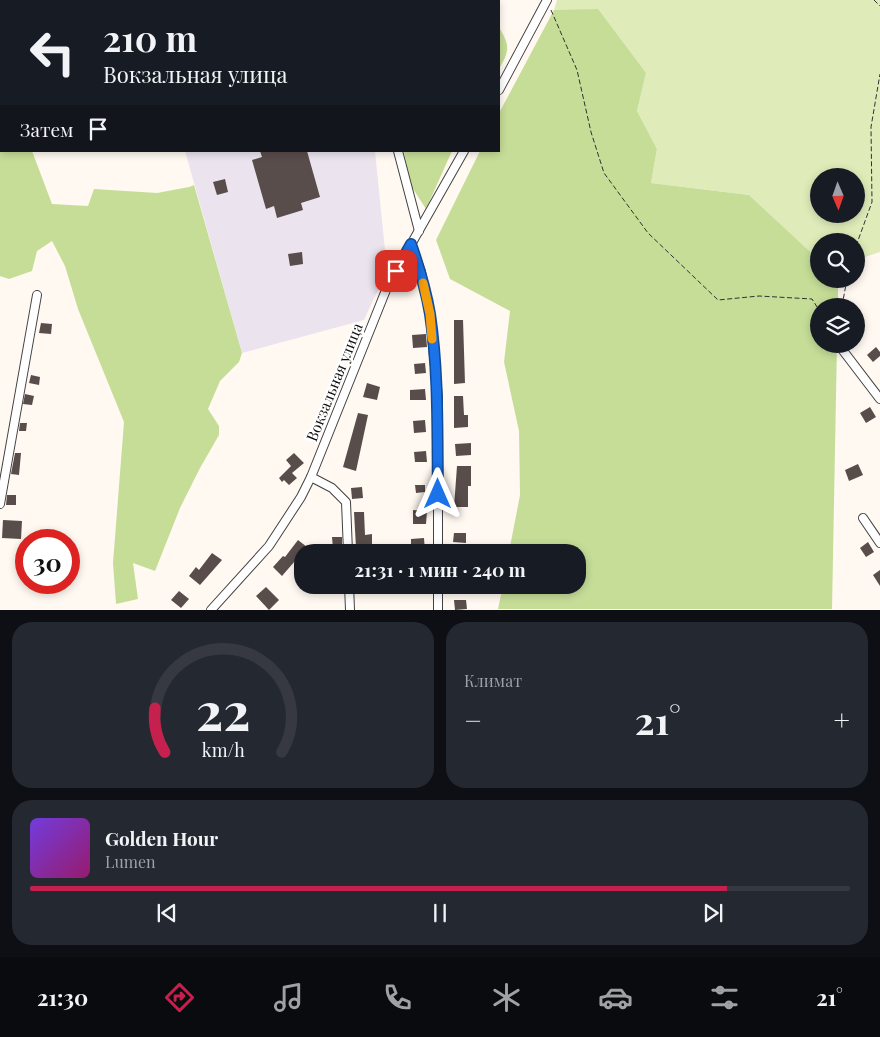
<!DOCTYPE html>
<html lang="ru">
<meta charset="utf-8">
<style>
body{margin:0;font-family:"Playfair Display",serif;background:#242831;color:#f1f3f6;height:100vh;display:flex;flex-direction:column;font-size:19px;white-space:nowrap}
*{box-sizing:border-box;margin:0}
p{font-size:16px;color:#9ea1a6}
.icon{flex:none;width:28px;height:28px;fill:none;stroke:currentColor;stroke-width:2;stroke-linecap:round;stroke-linejoin:round}
.map{position:relative;height:610px;overflow:hidden}
.sheet{display:flex;flex-direction:column;gap:12px;padding:12px;background:#0d0f14;flex:1}
.sheet>*{flex:none}
.guide{position:absolute;left:0px;top:0px;width:500px;height:152px;box-shadow:0 2px 8px #0003;background:#171b24;color:#f1f3f6;overflow:hidden}
.needle{width:32px;rotate:178deg}
.fabs{position:absolute;left:810px;top:168px;display:grid;gap:10px}
.fabs a{display:grid;place-items:center;width:55px;height:55px;border-radius:50%;background:#171b24;box-shadow:0 2px 8px #0003;font-size:25px}
.speed{position:absolute;left:15px;top:529px;display:flex;gap:10px;font-size:25px;font-weight:700;text-align:center}
.speed>*{display:grid;place-content:center;width:65px;height:65px;border-radius:50%;background:#171b24;box-shadow:0 2px 8px #0003;line-height:1}
.speed .limit{border:8px solid #d22;background:#fff;color:#111}
.pin{position:absolute;display:grid;place-items:center;width:42px;height:42px;color:#fff;margin:-21px;border-radius:10px;box-shadow:0 2px 8px #0006}
.me{position:absolute;width:55px;margin:-28px;rotate:0deg;stroke-linejoin:round;filter:drop-shadow(0 0 4px #0008)}
.turn{display:flex;align-items:center;gap:18px;height:105px;padding:0 20px;font-size:22px}
.turn .icon{width:65px;height:65px;stroke-width:2.5}
.turn b{display:block;font-size:35px;line-height:42px}
.then{display:flex;align-items:center;height:48px;padding:0 20px;background:#0003;gap:10px;font-size:19px}
.big{font-size:38px;font-weight:700;line-height:1.1}
.sheet .card{flex:1;display:flex;flex-direction:column;justify-content:center;gap:8px;min-width:0;padding:0 18px;border-radius:20px;background:#242831}
.sheet .dial{align-items:center;gap:0}
.dial svg{height:130px;overflow:visible;fill:none;stroke:#363941;stroke-width:7;stroke-linecap:round;text-anchor:middle}
.dial text{fill:#f1f3f6;stroke:none}
.song{display:flex;align-items:center;gap:15px}
.cover{width:60px;height:60px;border-radius:8px;background:linear-gradient(135deg,hsl(260 70% 55%),hsl(320 70% 35%))}
.played{height:5px;border-radius:2px;background:linear-gradient(90deg,#c6214e 85%,#363941 85%)}
.keys{display:flex;justify-content:space-around;direction:ltr}
.heat{display:flex;justify-content:space-between;align-items:center;font-size:28px;direction:ltr}
.sheet .tiles{flex:1;display:grid;gap:12px;grid-template-columns:1fr 1fr}
.card:last-child{grid-column:span 2}
.trip{position:absolute;left:294px;top:544px;width:292px;height:50px;border-radius:20px;background:#171b24;box-shadow:0 2px 8px #0003;font-weight:700;line-height:50px;text-align:center}
.menu{display:flex;height:80px;justify-content:space-around;align-items:center;background:#090b0e;color:#9ea1a6}
.menu .icon{width:35px;height:35px}
.menu .active{color:#c6214e}
.menu b{font-size:22px;color:#f1f3f6}
.map>svg:first-child{display:block}
.industrial{fill:#ebe4ee}
.green{fill:#dfecb9;fill-rule:evenodd}
.forest{fill:#c6dd98}
.building{fill:#594d4b}
.lines{fill:none;stroke-linecap:round;stroke-linejoin:round}
.minor-casing{stroke:#424242;stroke-width:10}
.path{stroke:#313131;stroke-width:1;stroke-dasharray:5 2.5;stroke-linecap:butt}
.minor{stroke:#fff;stroke-width:8}
.route-casing{stroke:#114b97;stroke-width:12}
.route{stroke:#1a73e8;stroke-width:9}
.slow{stroke:#f59e0b;stroke-width:9}
.labels{text-anchor:middle;dominant-baseline:central;stroke-width:5;stroke-linejoin:round;paint-order:stroke}
.street-label{font-size:15px;fill:#0f0f0f;stroke:#fff}
</style>
<div class="map">
<svg width="880" height="610" viewBox="0 0 880 610">
<rect width="100%" height="100%" fill="#fff9f2"/>
<g class="industrial">
<polygon points="168,0 336,0 336,1 160,1"/>
<polygon points="185,151 375,151 387,270 364,320 242,353"/>
</g>
<path class="green" d="M557,0H880V252L856,260V241H819V260L749,195L651,183L657,149L637,111L646,73L554,10ZM819,176H856V214H819Z"/>
<g class="forest">
<rect x="396" y="0" width="97" height="1"/>
<polygon points="598,9 646,73 637,111 657,149 651,183 749,195 819,260 819,279 838,279 838,306 819,306 819,344 837,344 832,609 498,609 503,585 578,585 578,552 509,552 520,495 519,431 504,362 510,311 450,279 436,240 480,151 499,151 499,113 554,10"/>
<path d="M499,27C510,46 510,50 499,69Z"/>
<polygon points="0,68 1,151 32,151 52,204 88,206 94,189 157,193 189,187 194,185 242,353 239,362 220,381 208,409 219,426 219,435 200,468 180,508 155,571 133,563 138,599 116,604 113,563 124,422 78,309 65,266 52,241 37,251 32,271 9,279 0,276"/>
<polygon points="404,151 452,151 426,209 410,184"/>
</g>
<g class="building">
<polygon points="260,151 307,151 320,197 301,203 303,210 277,218 274,206 266,209 252,160 262,157"/>
<polygon points="225,179 228,192 217,195 213,182"/>
<polygon points="302,252 303,264 290,266 288,254"/>
<polygon points="454,320 463,320 465,383 454,384"/>
<polygon points="41,323 52,324 51,334 39,333"/>
<polygon points="426,334 427,347 413,348 412,335"/>
<polygon points="876,347 880,352 880,356 873,362 867,355"/>
<polygon points="425,363 426,373 415,374 414,364"/>
<polygon points="31,375 40,377 39,385 29,383"/>
<polygon points="367,383 380,387 377,400 363,397"/>
<polygon points="425,389 426,400 410,400 410,390"/>
<polygon points="25,394 34,396 32,405 23,404"/>
<polygon points="454,396 463,396 464,415 468,415 468,427 454,428"/>
<polygon points="870,407 876,417 866,423 860,413"/>
<polygon points="358,413 368,415 356,471 343,467"/>
<polygon points="425,420 426,432 414,433 413,421"/>
<polygon points="20,423 27,423 26,431 19,431"/>
<polygon points="471,443 471,455 456,456 455,444"/>
<polygon points="426,451 427,462 415,462 414,452"/>
<polygon points="15,453 21,453 19,475 11,474"/>
<polygon points="294,453 304,463 292,473 297,478 289,485 284,480 282,482 279,478 291,466 286,460"/>
<polygon points="858,464 863,475 849,481 845,470"/>
<polygon points="457,466 471,466 471,486 468,486 468,507 454,507"/>
<polygon points="415,485 425,485 425,492 416,493"/>
<polygon points="362,487 363,498 352,499 351,488"/>
<polygon points="7,495 16,495 16,505 6,505"/>
<polygon points="413,510 427,511 426,524 413,524"/>
<polygon points="354,512 364,512 365,535 372,534 372,547 356,548"/>
<polygon points="3,520 22,521 21,539 2,538"/>
<polygon points="454,533 466,533 466,543 453,542"/>
<polygon points="332,537 342,537 342,549 333,549"/>
<polygon points="424,538 425,552 411,552 411,539"/>
<polygon points="298,540 307,547 282,576 273,567 283,556 285,557"/>
<polygon points="868,542 874,552 866,557 860,548"/>
<polygon points="212,553 222,560 200,585 189,576 196,567 199,570"/>
<polygon points="880,570 880,586 873,575"/>
<polygon points="266,587 279,600 269,610 256,596"/>
<polygon points="179,591 189,599 181,608 171,600"/>
<polygon points="454,600 466,600 467,609 455,610"/>
</g>
<g class="lines">
<defs>
<g id="minor">
<polyline points="339,0 340,1"/>
<polyline points="499,90 547,0"/>
<polyline points="398,151 419,231"/>
<polyline points="411,244 421,272 430,314 438,398 438,552"/>
<polyline points="838,344 880,399"/>
<polyline points="311,477 332,488 346,502 348,552"/>
<polyline points="0,504 37,295"/>
<polyline points="863,518 880,543"/>
<polyline points="349,585 350,610"/>
<polyline points="211,610 269,546 301,497 311,477 388,285 464,151"/>
<polyline points="438,610 438,585"/>
</g>
</defs>
<use href="#minor" class="minor-casing"/>
<g class="path">
<polyline points="874,0 880,6"/>
<polyline points="551,10 577,70 591,132 604,173 648,233 718,300 759,296 812,299 819,310"/>
<polyline points="856,246 872,202 871,127 880,74"/>
<polyline points="842,306 847,279"/>
</g>
<use href="#minor" class="minor"/>
</g>
<g class="lines">
<defs>
<path id="route" d="M396,271L411,244C419,267 426,290 430,314C439,374 437,434 438,494"/>
</defs>
<use href="#route" class="route-casing"/>
<use href="#route" class="route"/>
<polyline class="slow" points="423,283 430,314 432,339"/>
</g>
<g class="labels">
<g class="street-label">
<text transform="translate(334 382) rotate(-68)">Вокзальная улица</text>
</g>
</g>
</svg>
<div class="fabs">
<a><svg class="needle" viewBox="-14 -14 28 28"><path d="M0-13l5 13h-10z" fill="#e53935"/><path d="M0 13l5-13h-10z" fill="#9ea1a6"/></svg></a>
<a><svg class="icon" aria-label="search" viewBox="0 0 24 24"><circle cx="10" cy="10" r="6"/><path d="M15 15l6 6"/></svg></a>
<a><svg class="icon" aria-label="layers" viewBox="0 0 24 24"><path d="M12 4l9 5-9 5-9-5zM3 14l9 5 9-5"/></svg></a>
</div>
<div class="speed"><div class="limit">30</div></div>
<div class="pin" style="left:396px;top:271px;background:#d93025"><svg class="icon" aria-label="arrive" viewBox="0 0 24 24"><path d="M6 21V4h12l-3 4 3 4H6"/></svg></div>
<svg class="me" style="left:438px;top:494px" viewBox="-20 -20 40 40"><path d="M0-17L14 15 0 8-14 15z" fill="#1a73e8" stroke="#fff" stroke-width="4"/></svg>
<div class="trip">21:31 · 1 мин · 240 m</div>
<div class="guide">
<div class="turn"><svg class="icon" aria-label="left" viewBox="0 0 24 24"><path d="M17 20v-9H6M10 6l-5 5 5 5"/></svg><div><b>210 m</b>Вокзальная улица</div></div>
<div class="then">Затем<svg class="icon" aria-label="arrive" viewBox="0 0 24 24"><path d="M6 21V4h12l-3 4 3 4H6"/></svg></div>
</div>
</div>
<section class="sheet">
<div class="tiles">
<div class="card dial"><svg viewBox="0 0 100 80">
<path d="M14 69A42 42 0 1 1 86 69"/>
<path d="M14 69A42 42 0 0 1 8 42" stroke="#c6214e"/>
<text x="50" y="56" font-size="32" font-weight="700">22</text>
<text x="50" y="72" font-size="11">km/h</text>
</svg></div>
<div class="card"><p>Климат</p>
<div class="heat"><a>−</a><b class="big">21°</b><a>+</a></div>
</div>
<div class="card">
<div class="song"><i class="cover"></i><div><b>Golden Hour</b><p>Lumen</p></div></div>
<div class="played"></div>
<div class="keys"><svg class="icon" aria-label="previous" viewBox="0 0 24 24"><path d="M18 5L8 12l10 7zM5 5v14"/></svg><svg class="icon" aria-label="pause" viewBox="0 0 24 24"><path d="M8 5v14M16 5v14"/></svg><svg class="icon" aria-label="next" viewBox="0 0 24 24"><path d="M6 5l10 7-10 7zM19 5v14"/></svg></div>
</div>
</div>
</section>
<nav class="menu">
<b>21:30</b>
<svg class="icon active" aria-label="directions" viewBox="0 0 24 24"><path d="M12 3l9 9-9 9-9-9zM9 14v-3h6M13 9l2 2-2 2"/></svg>
<svg class="icon" aria-label="music" viewBox="0 0 24 24"><path d="M9 18V5l10-2v13"/><circle cx="6" cy="18" r="3"/><circle cx="16" cy="16" r="3"/></svg>
<svg class="icon" aria-label="phone" viewBox="0 0 24 24"><path d="M5 4h4l2 5-3 2q2 4 5 5l2-3 5 2v4C11 20 4 13 5 4z"/></svg>
<svg class="icon" aria-label="climate" viewBox="0 0 24 24"><path d="M12 3v18M4 7l16 10M4 17L20 7"/></svg>
<svg class="icon" aria-label="car" viewBox="0 0 24 24"><path d="M5 17H2v-5l4-1 3-4h7l3 4 3 1v5h-3M9 17h6M6 11h13"/><circle cx="7" cy="17" r="2"/><circle cx="17" cy="17" r="2"/></svg>
<svg class="icon" aria-label="filters" viewBox="0 0 24 24"><path d="M4 7h16M4 17h16"/><circle cx="9" cy="7" r="2"/><circle cx="15" cy="17" r="2"/></svg>
<b>21°</b>
</nav>
